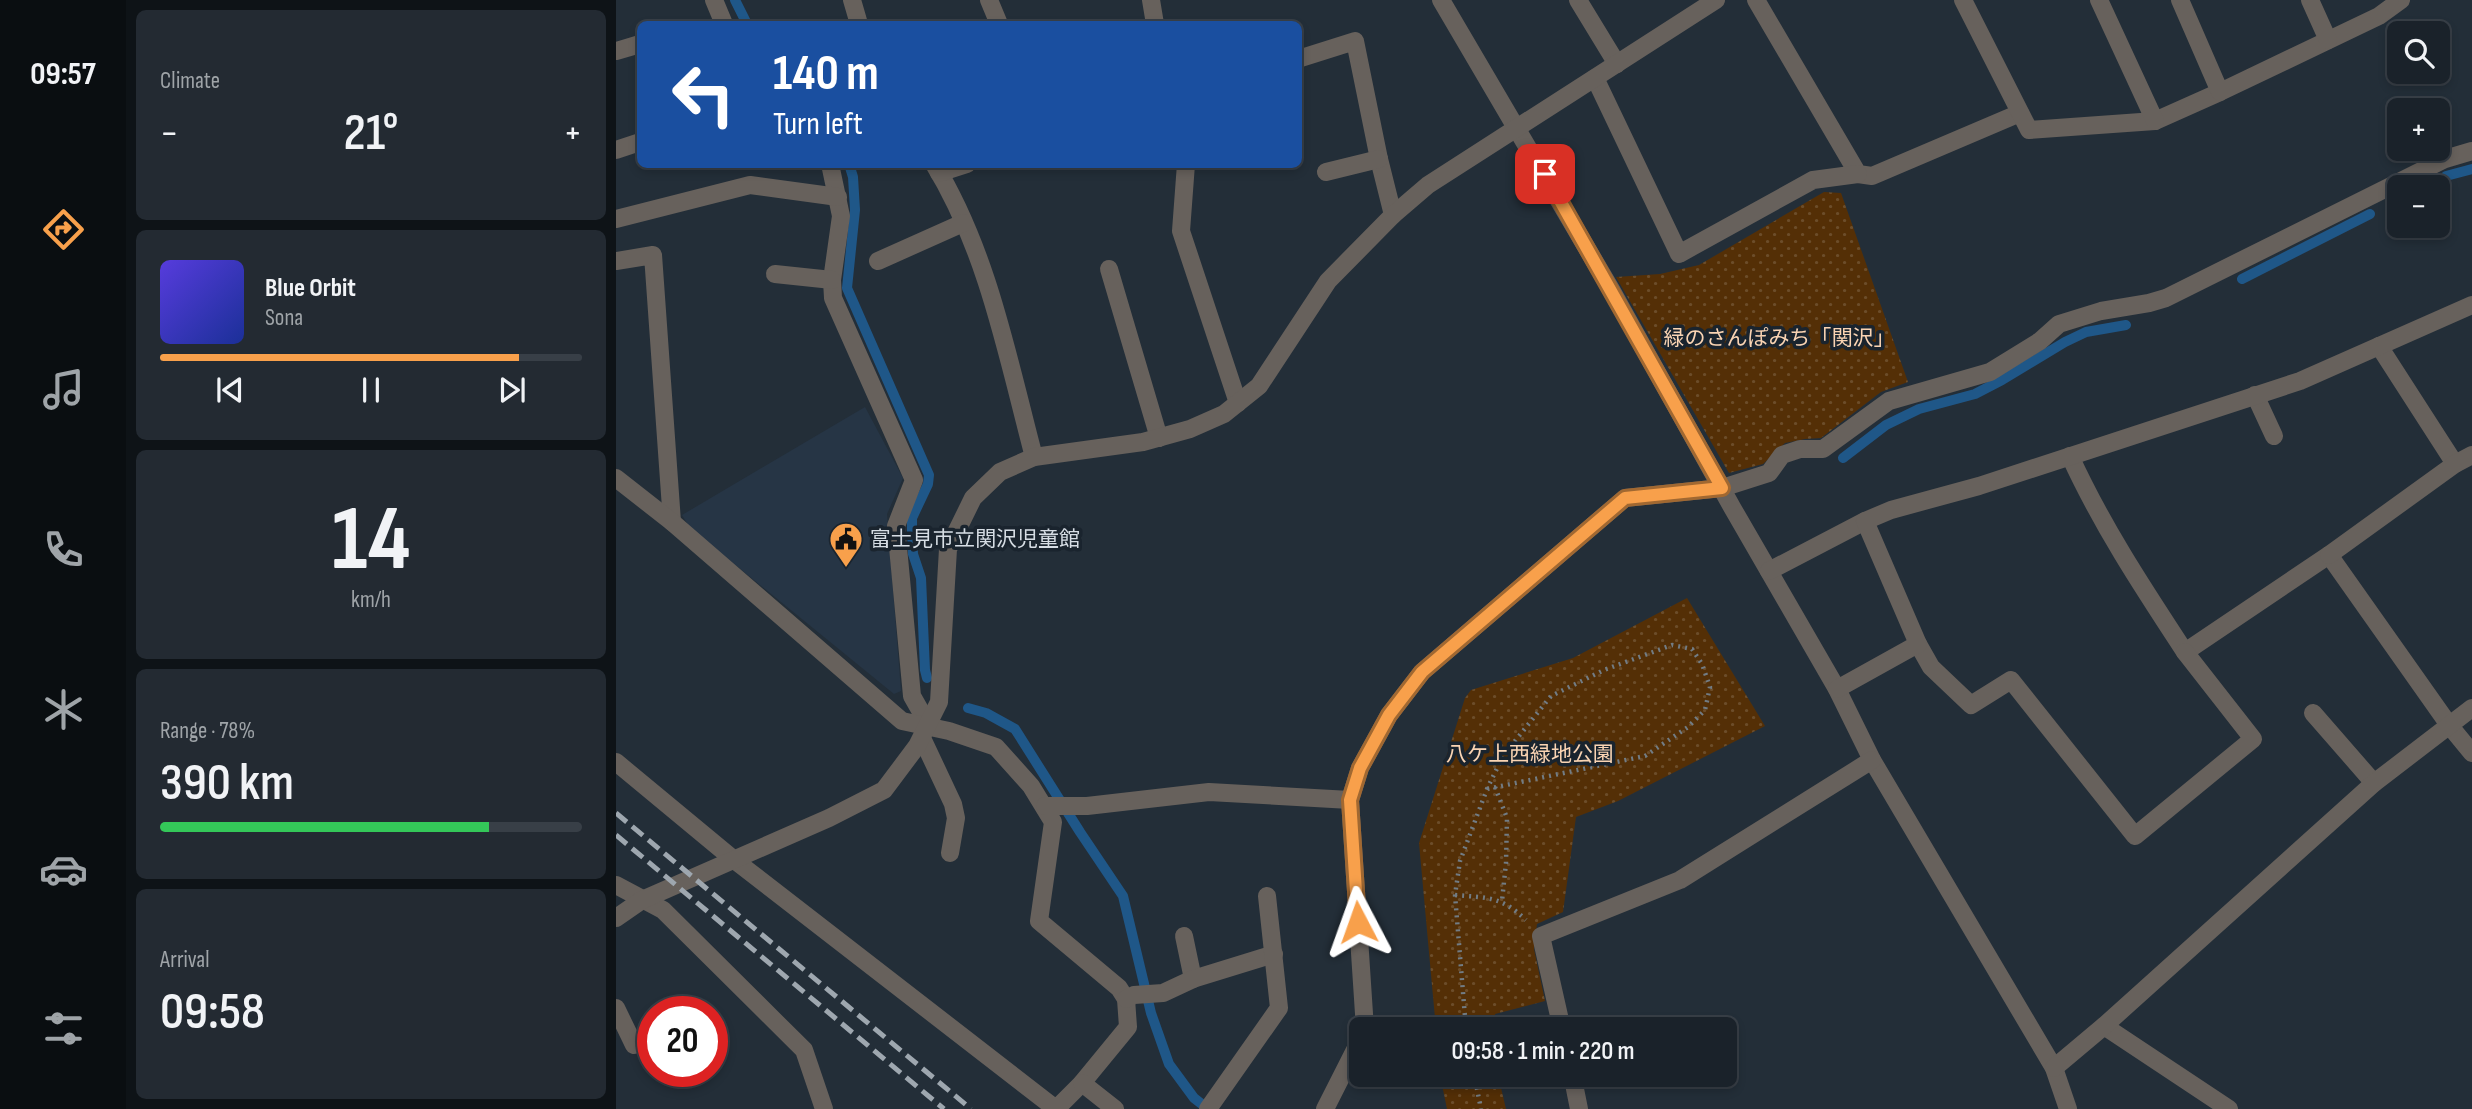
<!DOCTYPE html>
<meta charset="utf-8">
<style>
body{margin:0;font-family:"Sofia Sans Condensed","Noto Sans JP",sans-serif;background:#232a32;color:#f1f3f6;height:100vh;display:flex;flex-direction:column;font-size:26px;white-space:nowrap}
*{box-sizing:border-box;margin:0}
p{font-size:23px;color:#9fa4a8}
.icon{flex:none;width:38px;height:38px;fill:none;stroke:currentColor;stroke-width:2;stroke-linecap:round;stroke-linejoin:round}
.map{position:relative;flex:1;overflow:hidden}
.sheet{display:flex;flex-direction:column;gap:10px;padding:10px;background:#0e1317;width:490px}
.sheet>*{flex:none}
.banner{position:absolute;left:21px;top:21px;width:665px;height:147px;border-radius:10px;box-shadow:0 4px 10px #0003,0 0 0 2px #383f47;background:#1a4fa0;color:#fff;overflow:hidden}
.controls{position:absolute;left:1771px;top:21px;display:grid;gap:14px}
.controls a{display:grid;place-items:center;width:63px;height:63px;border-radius:10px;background:#1a222a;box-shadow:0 4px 10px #0003,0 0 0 2px #383f47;font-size:35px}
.speed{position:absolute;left:21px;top:996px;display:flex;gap:14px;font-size:35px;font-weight:700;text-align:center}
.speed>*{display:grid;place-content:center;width:91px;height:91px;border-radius:50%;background:#1a222a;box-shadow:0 4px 10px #0003,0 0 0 2px #383f47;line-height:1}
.speed .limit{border:10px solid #d22;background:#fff;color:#111}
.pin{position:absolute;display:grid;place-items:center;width:60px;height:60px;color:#fff;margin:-30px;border-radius:14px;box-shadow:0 4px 10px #0006}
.me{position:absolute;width:77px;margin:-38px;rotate:356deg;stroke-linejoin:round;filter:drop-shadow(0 0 5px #0008)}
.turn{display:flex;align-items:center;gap:24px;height:147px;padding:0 21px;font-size:32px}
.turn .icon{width:91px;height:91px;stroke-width:2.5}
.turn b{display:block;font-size:49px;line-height:60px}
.big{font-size:52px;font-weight:600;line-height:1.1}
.sheet .widget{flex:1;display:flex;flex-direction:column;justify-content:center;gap:10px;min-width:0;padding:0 24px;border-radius:10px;background:#232a32}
.sheet .dial{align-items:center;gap:0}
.dial b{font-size:91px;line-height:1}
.song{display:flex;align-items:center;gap:21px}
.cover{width:84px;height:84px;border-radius:10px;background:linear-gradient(135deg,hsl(250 70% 55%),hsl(230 70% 35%))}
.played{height:7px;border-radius:4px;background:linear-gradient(90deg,#f8a04b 85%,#383f47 85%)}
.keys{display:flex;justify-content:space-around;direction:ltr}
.heat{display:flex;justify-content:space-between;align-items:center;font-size:38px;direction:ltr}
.charge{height:10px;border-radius:5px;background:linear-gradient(90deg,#34c759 78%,#383f47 0)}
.trip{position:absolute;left:733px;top:1017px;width:388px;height:70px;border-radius:10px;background:#1a222a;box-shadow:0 4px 10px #0003,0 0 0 2px #383f47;font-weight:600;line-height:70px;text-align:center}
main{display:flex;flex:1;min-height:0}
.menu{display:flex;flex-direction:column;width:126px;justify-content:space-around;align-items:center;background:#0a0e11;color:#9fa4a8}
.menu .icon{width:49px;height:49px}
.menu .active{color:#f8a04b}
.menu b{font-size:32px;color:#f1f3f6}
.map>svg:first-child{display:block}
.built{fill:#263545}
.park{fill:url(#park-dots)}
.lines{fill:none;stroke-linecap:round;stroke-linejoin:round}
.stream{stroke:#1f5788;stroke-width:10}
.path{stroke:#727c84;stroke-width:4.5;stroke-dasharray:2 5;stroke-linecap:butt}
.minor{stroke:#67615c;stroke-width:18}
.rail{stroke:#9ea7af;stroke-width:5;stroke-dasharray:14 7;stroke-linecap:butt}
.route-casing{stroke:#a16831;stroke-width:18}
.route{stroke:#f8a04b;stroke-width:12}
.labels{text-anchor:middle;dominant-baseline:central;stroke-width:7;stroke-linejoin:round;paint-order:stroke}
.park-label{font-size:21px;fill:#fad4b3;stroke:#1a242e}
.poi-label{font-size:21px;fill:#d6dde4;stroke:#1a242e;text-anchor:start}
</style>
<main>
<nav class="menu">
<b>09:57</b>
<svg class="icon active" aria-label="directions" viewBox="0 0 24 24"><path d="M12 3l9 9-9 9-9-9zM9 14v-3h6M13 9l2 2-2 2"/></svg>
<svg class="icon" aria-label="music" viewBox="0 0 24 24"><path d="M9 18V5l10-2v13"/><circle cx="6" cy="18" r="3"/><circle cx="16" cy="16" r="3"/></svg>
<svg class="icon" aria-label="phone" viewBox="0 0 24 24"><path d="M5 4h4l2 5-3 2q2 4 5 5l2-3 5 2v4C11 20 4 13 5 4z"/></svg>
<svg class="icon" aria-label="climate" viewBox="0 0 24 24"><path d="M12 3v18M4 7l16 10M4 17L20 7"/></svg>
<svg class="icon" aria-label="car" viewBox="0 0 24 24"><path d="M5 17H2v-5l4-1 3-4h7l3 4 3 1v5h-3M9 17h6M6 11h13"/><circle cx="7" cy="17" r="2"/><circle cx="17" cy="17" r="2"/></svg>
<svg class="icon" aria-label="filters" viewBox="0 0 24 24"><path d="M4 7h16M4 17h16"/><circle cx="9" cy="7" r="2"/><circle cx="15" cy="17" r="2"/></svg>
</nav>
<section class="sheet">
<div class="widget"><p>Climate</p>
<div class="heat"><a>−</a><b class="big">21°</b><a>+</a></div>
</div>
<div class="widget">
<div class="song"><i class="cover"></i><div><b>Blue Orbit</b><p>Sona</p></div></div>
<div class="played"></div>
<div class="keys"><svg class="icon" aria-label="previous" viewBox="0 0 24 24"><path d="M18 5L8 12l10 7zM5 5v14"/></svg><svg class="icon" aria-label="pause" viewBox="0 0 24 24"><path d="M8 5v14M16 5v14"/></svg><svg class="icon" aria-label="next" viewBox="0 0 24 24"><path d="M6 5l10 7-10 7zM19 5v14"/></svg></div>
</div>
<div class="widget dial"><b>14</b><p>km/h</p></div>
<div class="widget"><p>Range · 78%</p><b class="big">390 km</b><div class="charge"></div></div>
<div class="widget"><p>Arrival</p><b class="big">09:58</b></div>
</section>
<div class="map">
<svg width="1856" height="1109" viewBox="0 0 1856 1109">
<defs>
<pattern id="park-dots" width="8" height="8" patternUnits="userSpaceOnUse" patternTransform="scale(1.75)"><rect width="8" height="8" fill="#542f06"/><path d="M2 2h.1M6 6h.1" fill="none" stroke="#6c4d2a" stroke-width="1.8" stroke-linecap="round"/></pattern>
</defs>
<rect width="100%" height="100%" fill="#232e38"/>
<polygon class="built" points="249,407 287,478 271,514 285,691 278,694 74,528 66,515"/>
<g class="park">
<polygon points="1208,192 1225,193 1292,382 1265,392 1205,438 1189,439 1169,443 1147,464 1113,473 1000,277 1044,274 1083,265"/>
<polygon points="1071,598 1149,726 1002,801 960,817 947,912 921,924 918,949 929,1001 879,1014 882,1029 820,1029 803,843 849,698 855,690 957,658"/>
<polygon points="824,1075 882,1075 890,1109 831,1109"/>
</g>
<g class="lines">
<g class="stream">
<polyline points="119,0 131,24"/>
<polyline points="233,164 237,177 239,210 231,288 313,475 312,484 296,518 296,530 297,554 305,578 309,670 311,678"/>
<polyline points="1830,176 1856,169"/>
<polyline points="1626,279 1754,214"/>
<polyline points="1227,458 1270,425 1303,409 1359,394 1386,380 1449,342 1470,332 1510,325"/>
<polyline points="352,708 370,713 399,729 464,832 507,896 535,1013 553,1064 578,1098 592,1109"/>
</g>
<g class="path">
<polyline points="879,787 891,818 890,863 886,901"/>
<path d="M839,895C872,898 885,896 910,920"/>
<polyline points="850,1029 839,895 844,861 871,789 887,756 935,696 988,670 1056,645 1076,649 1086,664 1094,687 1089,710 1072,727 1029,756 871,789"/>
<polyline points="858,1074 865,1109"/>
</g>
<g class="minor">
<polyline points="98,0 108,24"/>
<polyline points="236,0 243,24"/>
<polyline points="373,0 383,24"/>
<polyline points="535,0 539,24"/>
<polyline points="825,0 996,291 1117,509 1221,689 1256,760 1438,1068 1452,1109"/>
<polyline points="962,0 1001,64"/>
<polyline points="1140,0 1242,174 1256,176 1404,113"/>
<polyline points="1347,0 1413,130 1539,121 1604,92"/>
<polyline points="1483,0 1539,121"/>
<polyline points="1564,0 1604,92 1763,16 1785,0"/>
<polyline points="1694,0 1712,40"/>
<polyline points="0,51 24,44"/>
<polyline points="682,59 739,41 763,159 777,215"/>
<polyline points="979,78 1063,254 1197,180 1242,174"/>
<polyline points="0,150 24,142"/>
<polyline points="214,164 225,216 216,280 217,298 298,480 280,526 296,696 313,726"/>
<path d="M318,164C372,252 392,359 418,457"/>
<polyline points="570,164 565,231 622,403"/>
<polyline points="710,172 763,159"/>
<polyline points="323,173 351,164"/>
<polyline points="0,219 134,185 222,197"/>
<polyline points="0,261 37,255 56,522"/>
<polyline points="262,261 347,223"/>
<polyline points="493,269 543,438"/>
<polyline points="159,274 216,280"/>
<polyline points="1763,346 1839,464"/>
<polyline points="1639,395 1658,436"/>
<path d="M1454,456C1486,526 1527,588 1569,652L1713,555L1833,725L1856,753"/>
<polyline points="0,478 56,522 286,721 333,731 380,747 415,786 437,822 423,921 503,988 510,999 512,1027 466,1083 440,1109 117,859 0,762"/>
<polyline points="1713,555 1839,464 1856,455"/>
<polyline points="1153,571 1249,521"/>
<polyline points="1302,644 1315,667 1355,705 1395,680 1519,836 1637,739 1569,652"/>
<polyline points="1221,689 1302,644 1249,521 1275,510 1363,486 1684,381 1856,305"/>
<polyline points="1697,713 1758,783"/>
<polyline points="306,738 337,804 340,818 334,853"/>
<polyline points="429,806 471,806 593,792 734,800"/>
<polyline points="0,885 47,910 188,1050 208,1109"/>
<polyline points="0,918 26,900 213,818 268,790 301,746 323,702 332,549 357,498 384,472 418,457 527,442 574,429 608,414 643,386 712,281 777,215 812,185 1100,0"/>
<polyline points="568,936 577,979"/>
<polyline points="510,999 518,995 547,993 577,979 658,954"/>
<polyline points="0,1008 18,1045"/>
<polyline points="1488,1026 1613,1109"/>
<polyline points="749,1029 734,800 744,768 773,715 806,672 1009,498 1106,488 1153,473 1166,455 1184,449 1207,449 1273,401 1374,372 1424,341 1443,324 1485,311 1533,303 1550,298 1829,159 1856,151"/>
<polyline points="946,1029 925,936 1064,880 1256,760"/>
<polyline points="1438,1068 1488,1026 1758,783 1856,708"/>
<polyline points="956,1074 963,1109"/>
<polyline points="466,1083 499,1109"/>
<polyline points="592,1109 663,1008 651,896"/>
<polyline points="709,1109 746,1036"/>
</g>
<g class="rail">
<polyline points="0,813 355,1109"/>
<polyline points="0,835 328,1109"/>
</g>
</g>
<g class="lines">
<defs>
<polyline id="route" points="742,922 734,800 744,768 773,715 806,672 1009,498 1106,488 929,174"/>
</defs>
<use href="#route" class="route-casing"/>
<use href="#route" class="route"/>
</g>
<defs>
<symbol id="civic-pin" viewBox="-11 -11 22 30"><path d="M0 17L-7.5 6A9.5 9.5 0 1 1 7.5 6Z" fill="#f8a04b" stroke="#1a242e"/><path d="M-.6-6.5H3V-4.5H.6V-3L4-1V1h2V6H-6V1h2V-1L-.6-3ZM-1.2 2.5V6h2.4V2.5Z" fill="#111"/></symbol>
</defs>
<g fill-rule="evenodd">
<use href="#civic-pin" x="211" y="520" width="38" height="52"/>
</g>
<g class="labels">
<g class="park-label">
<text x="1163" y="338">緑のさんぽみち「関沢」</text>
<text x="914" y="754">八ケ上西緑地公園</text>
</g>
<g class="poi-label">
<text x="254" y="539">富士見市立関沢児童館</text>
</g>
</g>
</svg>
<div class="controls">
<a><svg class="icon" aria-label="search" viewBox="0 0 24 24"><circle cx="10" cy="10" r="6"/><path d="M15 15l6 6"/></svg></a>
<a>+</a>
<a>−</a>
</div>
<div class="speed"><div class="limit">20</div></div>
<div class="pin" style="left:929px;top:174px;background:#d93025"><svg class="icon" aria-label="arrive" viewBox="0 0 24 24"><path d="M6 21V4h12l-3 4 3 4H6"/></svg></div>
<svg class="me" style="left:742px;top:922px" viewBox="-20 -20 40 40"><path d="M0-17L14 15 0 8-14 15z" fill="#f8a04b" stroke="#fff" stroke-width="4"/></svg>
<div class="trip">09:58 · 1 min · 220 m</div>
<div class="banner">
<div class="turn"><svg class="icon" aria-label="left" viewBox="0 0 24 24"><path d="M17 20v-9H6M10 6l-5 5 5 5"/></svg><div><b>140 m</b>Turn left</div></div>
</div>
</div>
</main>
